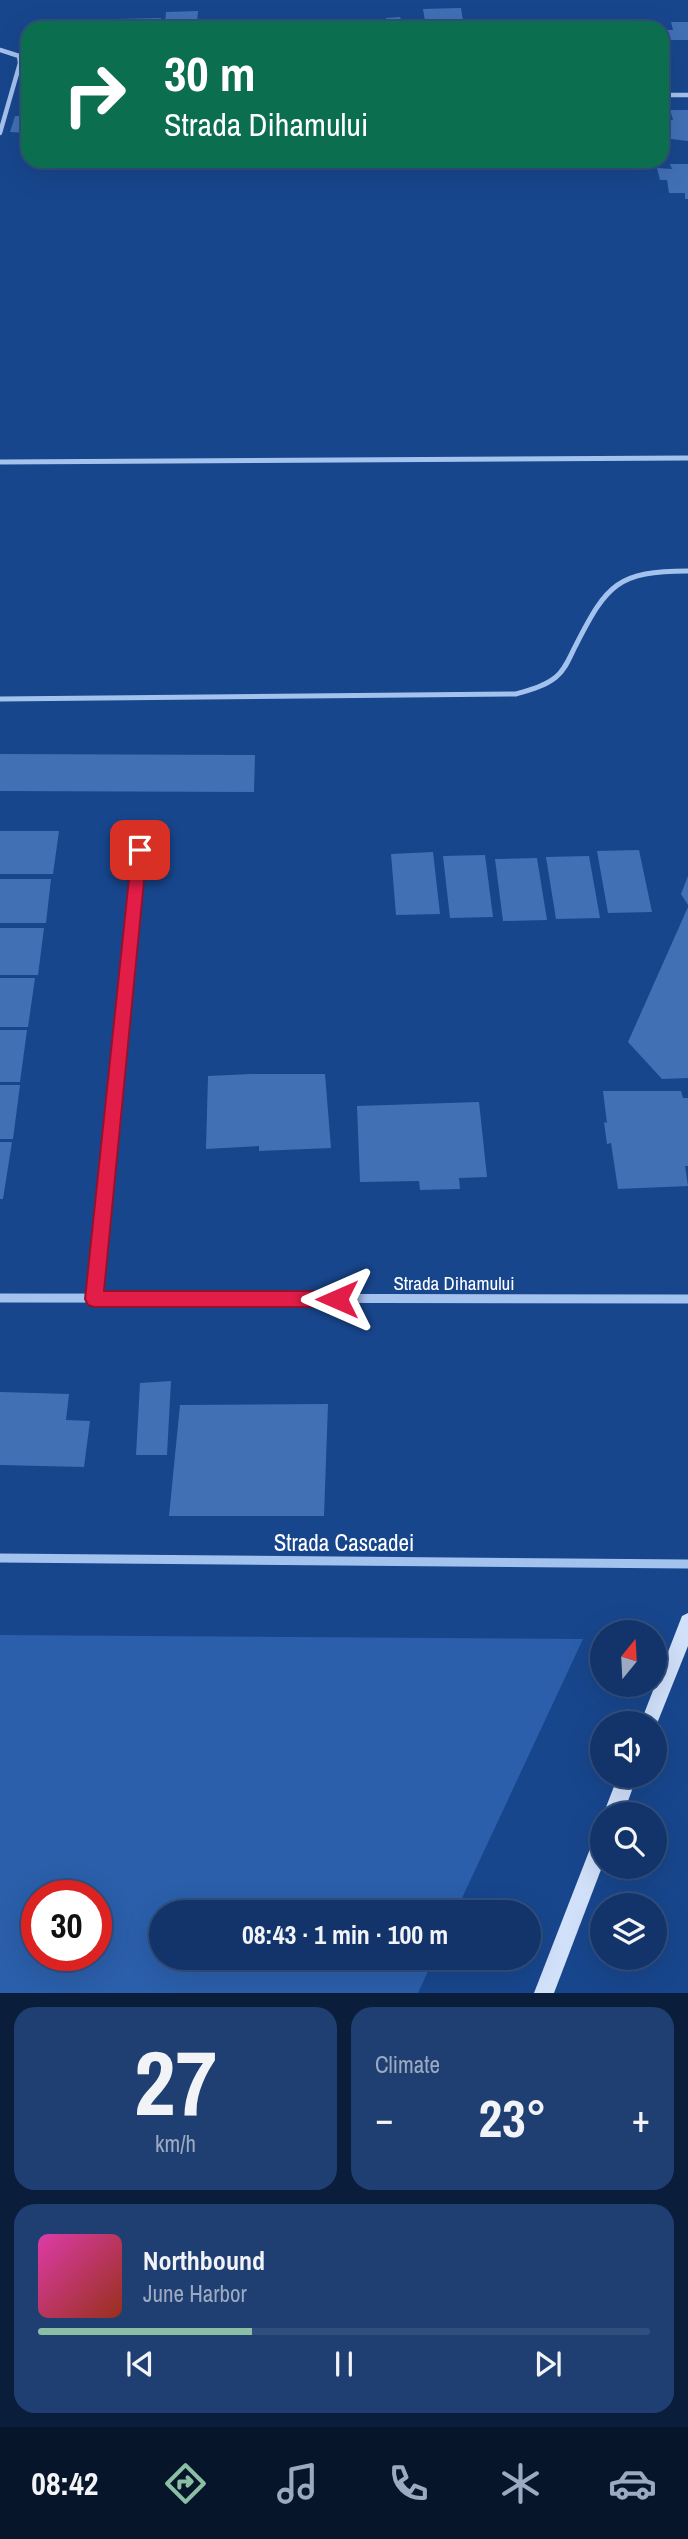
<!DOCTYPE html>
<meta charset="utf-8">
<style>
body{margin:0;font-family:"Archivo Narrow",sans-serif;background:#1f3f72;color:#f1f3f6;height:100vh;display:flex;flex-direction:column;font-size:26px;white-space:nowrap}
*{box-sizing:border-box;margin:0}
p{font-size:23px;color:#9caac1}
.icon{flex:none;width:38px;height:38px;fill:none;stroke:currentColor;stroke-width:2;stroke-linecap:round;stroke-linejoin:round}
.map{position:relative;height:1993px;overflow:hidden}
.details{display:flex;flex-direction:column;gap:14px;padding:14px;background:#0a1d3a;flex:1}
.details>*{flex:none}
.top-card{position:absolute;left:21px;top:21px;width:648px;height:147px;border-radius:21px;box-shadow:0 7px 28px #0002,0 0 0 2px #314f7e;background:#0b6e4f;color:#fff;overflow:hidden}
.needle{width:46px;rotate:18deg}
.fabs{position:absolute;left:590px;top:1620px;display:grid;gap:14px}
.fabs a{display:grid;place-items:center;width:77px;height:77px;border-radius:50%;background:#12346a;box-shadow:0 7px 28px #0002,0 0 0 2px #314f7e;font-size:35px}
.speed{position:absolute;left:21px;top:1880px;display:flex;gap:14px;font-size:35px;font-weight:700;text-align:center}
.speed>*{display:grid;place-content:center;width:91px;height:91px;border-radius:50%;background:#12346a;box-shadow:0 7px 28px #0002,0 0 0 2px #314f7e;line-height:1}
.speed .limit{border:10px solid #d22;background:#fff;color:#111}
.pin{position:absolute;display:grid;place-items:center;width:60px;height:60px;color:#fff;margin:-30px;border-radius:14px;box-shadow:0 4px 10px #0006}
.me{position:absolute;width:77px;margin:-38px;rotate:270deg;stroke-linejoin:round;filter:drop-shadow(0 0 5px #0008)}
.turn{display:flex;align-items:center;gap:24px;height:147px;padding:0 28px;font-size:32px}
.turn .icon{width:91px;height:91px;stroke-width:2.5}
.turn b{display:block;font-size:49px;line-height:60px}
.big{font-size:52px;font-weight:700;line-height:1.1}
.details .widget{flex:1;display:flex;flex-direction:column;justify-content:center;gap:10px;min-width:0;padding:0 24px;border-radius:21px;background:#1f3f72}
.details .dial{align-items:center;gap:0}
.dial b{font-size:91px;line-height:1}
.song{display:flex;align-items:center;gap:21px}
.cover{width:84px;height:84px;border-radius:10px;background:linear-gradient(135deg,hsl(320 70% 55%),hsl(10 70% 35%))}
.played{height:7px;border-radius:4px;background:linear-gradient(90deg,#8abfa5 35%,#314f7e 35%)}
.keys{display:flex;justify-content:space-around;direction:ltr}
.heat{display:flex;justify-content:space-between;align-items:center;font-size:38px;direction:ltr}
.details .tiles{flex:1;display:grid;gap:14px;grid-template-columns:1fr 1fr}
.widget:last-child{grid-column:span 2}
.trip{position:absolute;left:149px;top:1900px;width:392px;height:70px;border-radius:35px;background:#12346a;box-shadow:0 7px 28px #0002,0 0 0 2px #314f7e;font-weight:700;line-height:70px;text-align:center}
.menu{display:flex;height:112px;justify-content:space-around;align-items:center;background:#07152a;color:#9caac1}
.menu .icon{width:49px;height:49px}
.menu .current{color:#8abfa5}
.menu b{font-size:32px;color:#f1f3f6}
.map>svg:first-child{display:block}
.green{fill:#2b5fab;fill-rule:evenodd}
.building{fill:#4170b5}
.lines{fill:none;stroke-linecap:round;stroke-linejoin:round}
.minor-far3{stroke:#a4c2ee;stroke-width:4.5}
.minor-far2{stroke:#a4c2ee;stroke-width:5}
.minor-far1{stroke:#a4c2ee;stroke-width:7}
.minor{stroke:#a4c2ee;stroke-width:9}
.secondary{fill:#d1e1fa;fill-rule:evenodd}
.route{fill:#e11d48;stroke:#92132f;stroke-width:2}
.labels{text-anchor:middle;dominant-baseline:central;stroke-width:5;stroke-linejoin:round;paint-order:stroke}
.street-label{font-size:19px;fill:#fff;stroke:#18468d}
.near-street-label{font-size:23px;fill:#fff;stroke:#18468d}
</style>
<div class="map">
<svg width="688" height="1993" viewBox="0 0 688 1993">
<rect width="100%" height="100%" fill="#18468d"/>
<path class="green" d="M0,1635L583,1639L455,1913H161V1958H434L418,1993H0ZM37,1895H96V1955H37Z"/>
<g class="building">
<polygon points="461,8 463,21 450,21 451,28 379,28 378,25 386,25 386,18 400,17 402,22 425,21 423,9"/>
<polygon points="198,11 197,24 165,24 166,12"/>
<polygon points="161,18 160,28 115,28 116,19"/>
<polygon points="552,22 588,22 589,28 541,28 541,26 553,25"/>
<polygon points="671,22 688,22 688,40 669,40 667,30 673,30"/>
<polygon points="297,24 303,26 302,28 262,28 262,25"/>
<polygon points="670,110 688,110 688,141 662,138 662,121 673,120"/>
<polygon points="15,116 28,116 28,133 10,132"/>
<polygon points="670,164 688,164 688,199 685,199 685,193 669,193 667,180 660,180 657,168 672,169"/>
<polygon points="0,754 255,755 254,792 0,791"/>
<polygon points="0,831 59,831 53,874 0,874"/>
<polygon points="639,850 652,912 608,913 597,851"/>
<polygon points="433,852 440,914 396,915 391,854"/>
<polygon points="485,855 493,917 450,918 443,856"/>
<polygon points="589,856 600,918 556,919 546,857"/>
<polygon points="537,858 547,920 503,921 495,859"/>
<polygon points="688,876 688,905 681,894"/>
<polygon points="0,879 51,879 46,923 0,923"/>
<polygon points="688,907 688,1078 662,1079 628,1042"/>
<polygon points="0,928 44,928 38,975 0,975"/>
<polygon points="0,978 35,978 28,1027 0,1027"/>
<polygon points="0,1030 27,1030 20,1082 0,1082"/>
<polygon points="251,1074 325,1074 331,1148 259,1151 259,1146 206,1149 208,1076"/>
<polygon points="0,1085 20,1085 13,1139 0,1139"/>
<polygon points="603,1091 681,1091 683,1098 688,1098 688,1166 685,1166 688,1186 618,1189 611,1143 607,1144 604,1122 607,1123"/>
<polygon points="479,1102 487,1177 459,1178 460,1189 420,1190 419,1181 360,1182 357,1106"/>
<polygon points="0,1142 12,1142 3,1199 0,1199"/>
<polygon points="171,1381 167,1455 136,1455 140,1383"/>
<polygon points="0,1392 69,1394 66,1420 90,1421 84,1467 0,1465"/>
<polygon points="328,1404 324,1516 169,1516 180,1405"/>
</g>
<g class="lines">
<g class="minor-far3">
<polyline points="0,50 19,56 20,63 0,133"/>
<polyline points="662,95 688,95"/>
</g>
<g class="minor-far2">
<polyline points="0,462 688,458"/>
<path d="M0,699L516,694C530,690 545,686 556,677C566,669 570,656 576,645C607,584 618,571 688,571"/>
</g>
<g class="minor-far1">
<polyline points="0,1298 23,1298"/>
<polyline points="94,1298 140,850"/>
</g>
<g class="minor">
<polyline points="0,1298 688,1299"/>
<polyline points="94,1299 94,1296"/>
<polyline points="0,1558 688,1564"/>
</g>
<g class="secondary">
<polygon points="688,1613 688,1646 654,1731 654,1724 640,1724 682,1616"/>
<polygon points="618,1776 637,1776 623,1815 603,1815"/>
<polygon points="602,1833 602,1867 554,1993 534,1993 595,1836"/>
</g>
</g>
<polygon class="route" points="140,845 147,850 104,1291 337,1291 343,1294 346,1299 343,1305 337,1307 94,1307 88,1305 85,1299 132,850"/>
<g class="labels">
<g class="street-label">
<text x="454" y="1283">Strada Dihamului</text>
</g>
<g class="near-street-label">
<text x="344" y="1542">Strada Cascadei</text>
</g>
</g>
</svg>
<div class="fabs">
<a><svg class="needle" viewBox="-14 -14 28 28"><path d="M0-13l5 13h-10z" fill="#e53935"/><path d="M0 13l5-13h-10z" fill="#9caac1"/></svg></a>
<a><svg class="icon" aria-label="sound" viewBox="0 0 24 24"><path d="M4 9h4l5-4v14l-5-4H4zM17 9q2 3 0 6"/></svg></a>
<a><svg class="icon" aria-label="search" viewBox="0 0 24 24"><circle cx="10" cy="10" r="6"/><path d="M15 15l6 6"/></svg></a>
<a><svg class="icon" aria-label="layers" viewBox="0 0 24 24"><path d="M12 4l9 5-9 5-9-5zM3 14l9 5 9-5"/></svg></a>
</div>
<div class="speed"><div class="limit">30</div></div>
<div class="pin" style="left:140px;top:850px;background:#d93025"><svg class="icon" aria-label="arrive" viewBox="0 0 24 24"><path d="M6 21V4h12l-3 4 3 4H6"/></svg></div>
<svg class="me" style="left:337px;top:1299px" viewBox="-20 -20 40 40"><path d="M0-17L14 15 0 8-14 15z" fill="#e11d48" stroke="#fff" stroke-width="4"/></svg>
<div class="trip">08:43 · 1 min · 100 m</div>
<div class="top-card">
<div class="turn"><svg class="icon" aria-label="right" viewBox="0 0 24 24"><path d="M7 20v-9h11M14 6l5 5-5 5"/></svg><div><b>30 m</b>Strada Dihamului</div></div>
</div>
</div>
<section class="details">
<div class="tiles">
<div class="widget dial"><b>27</b><p>km/h</p></div>
<div class="widget"><p>Climate</p>
<div class="heat"><a>−</a><b class="big">23°</b><a>+</a></div>
</div>
<div class="widget">
<div class="song"><i class="cover"></i><div><b>Northbound</b><p>June Harbor</p></div></div>
<div class="played"></div>
<div class="keys"><svg class="icon" aria-label="previous" viewBox="0 0 24 24"><path d="M18 5L8 12l10 7zM5 5v14"/></svg><svg class="icon" aria-label="pause" viewBox="0 0 24 24"><path d="M8 5v14M16 5v14"/></svg><svg class="icon" aria-label="next" viewBox="0 0 24 24"><path d="M6 5l10 7-10 7zM19 5v14"/></svg></div>
</div>
</div>
</section>
<nav class="menu">
<b>08:42</b>
<svg class="icon current" aria-label="directions" viewBox="0 0 24 24"><path d="M12 3l9 9-9 9-9-9zM9 14v-3h6M13 9l2 2-2 2"/></svg>
<svg class="icon" aria-label="music" viewBox="0 0 24 24"><path d="M9 18V5l10-2v13"/><circle cx="6" cy="18" r="3"/><circle cx="16" cy="16" r="3"/></svg>
<svg class="icon" aria-label="phone" viewBox="0 0 24 24"><path d="M5 4h4l2 5-3 2q2 4 5 5l2-3 5 2v4C11 20 4 13 5 4z"/></svg>
<svg class="icon" aria-label="climate" viewBox="0 0 24 24"><path d="M12 3v18M4 7l16 10M4 17L20 7"/></svg>
<svg class="icon" aria-label="car" viewBox="0 0 24 24"><path d="M5 17H2v-5l4-1 3-4h7l3 4 3 1v5h-3M9 17h6M6 11h13"/><circle cx="7" cy="17" r="2"/><circle cx="17" cy="17" r="2"/></svg>
</nav>
